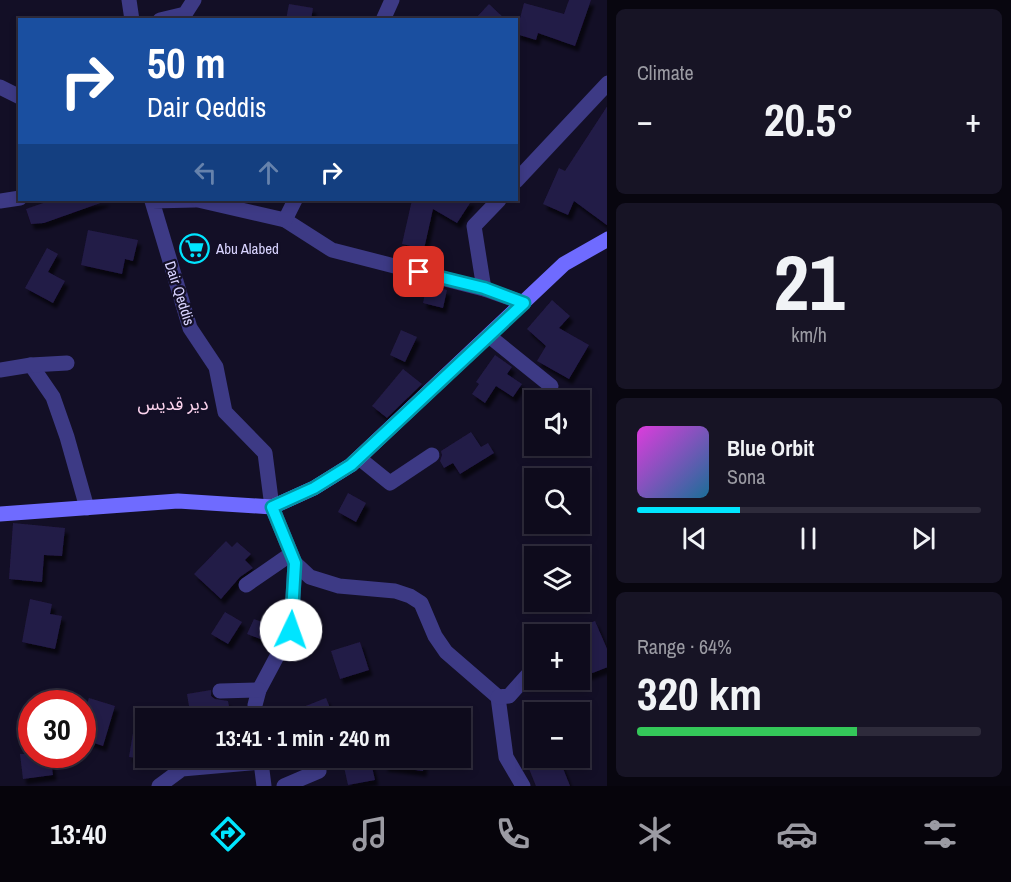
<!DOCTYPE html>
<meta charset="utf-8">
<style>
body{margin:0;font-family:"Archivo Narrow","Noto Sans Arabic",sans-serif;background:#171425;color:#f1f3f6;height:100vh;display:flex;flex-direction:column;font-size:22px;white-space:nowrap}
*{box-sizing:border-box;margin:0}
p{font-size:20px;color:#9b9ba3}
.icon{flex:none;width:33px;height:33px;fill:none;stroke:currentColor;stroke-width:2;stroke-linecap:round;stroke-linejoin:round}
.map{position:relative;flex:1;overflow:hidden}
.drawer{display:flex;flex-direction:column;gap:9px;padding:9px;background:#08060f;width:404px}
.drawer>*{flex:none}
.guide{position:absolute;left:18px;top:18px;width:500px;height:183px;border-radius:0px;box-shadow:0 3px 9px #0003,0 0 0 2px #2e2b3b;background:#1a4fa0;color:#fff;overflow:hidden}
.fabs{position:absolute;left:524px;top:390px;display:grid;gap:12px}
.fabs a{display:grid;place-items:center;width:66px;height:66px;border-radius:0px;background:#0e0b1c;box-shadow:0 3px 9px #0003,0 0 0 2px #2e2b3b;font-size:30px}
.speed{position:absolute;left:18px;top:690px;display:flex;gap:12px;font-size:30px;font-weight:700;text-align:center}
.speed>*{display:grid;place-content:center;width:78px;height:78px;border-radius:50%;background:#0e0b1c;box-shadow:0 3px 9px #0003,0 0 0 2px #2e2b3b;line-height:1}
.speed .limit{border:9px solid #d22;background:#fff;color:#111}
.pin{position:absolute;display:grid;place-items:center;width:51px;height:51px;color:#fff;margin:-26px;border-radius:12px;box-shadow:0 3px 9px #0006}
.me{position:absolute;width:66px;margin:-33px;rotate:3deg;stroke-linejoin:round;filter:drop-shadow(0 0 4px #0008)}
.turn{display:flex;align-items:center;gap:21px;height:126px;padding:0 30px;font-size:27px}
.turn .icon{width:78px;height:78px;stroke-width:2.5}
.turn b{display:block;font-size:42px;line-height:51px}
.lanes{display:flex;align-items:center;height:57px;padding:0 30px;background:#0003;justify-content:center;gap:30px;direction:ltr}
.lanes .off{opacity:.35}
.big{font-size:45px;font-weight:700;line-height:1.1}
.drawer .tile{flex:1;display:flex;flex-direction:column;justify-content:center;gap:9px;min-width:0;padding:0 21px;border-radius:9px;background:#171425}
.drawer .dial{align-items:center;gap:0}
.dial b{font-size:78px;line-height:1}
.song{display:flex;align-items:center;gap:18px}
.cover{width:72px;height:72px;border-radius:9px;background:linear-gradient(135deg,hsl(300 70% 55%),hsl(200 70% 35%))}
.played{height:6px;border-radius:3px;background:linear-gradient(90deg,#00e5ff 30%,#2e2b3b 30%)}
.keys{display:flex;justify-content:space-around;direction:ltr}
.heat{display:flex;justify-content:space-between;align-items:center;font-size:33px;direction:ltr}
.charge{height:9px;border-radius:4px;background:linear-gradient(90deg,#34c759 64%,#2e2b3b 0)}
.trip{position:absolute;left:135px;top:708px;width:336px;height:60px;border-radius:0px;background:#0e0b1c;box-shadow:0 3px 9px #0003,0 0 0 2px #2e2b3b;font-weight:700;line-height:60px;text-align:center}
.tab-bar{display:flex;height:96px;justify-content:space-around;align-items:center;background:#06040b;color:#9b9ba3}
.tab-bar .icon{width:42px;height:42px}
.tab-bar .on{color:#00e5ff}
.tab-bar b{font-size:27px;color:#f1f3f6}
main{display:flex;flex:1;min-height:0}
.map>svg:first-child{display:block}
.building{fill:#241b47;filter:url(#shadow)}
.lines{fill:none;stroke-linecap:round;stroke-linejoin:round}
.minor{stroke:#3d3a85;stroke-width:15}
.secondary{stroke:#6f6bff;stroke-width:15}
.route-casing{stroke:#0095a6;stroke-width:15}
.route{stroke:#00e5ff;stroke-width:10}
.labels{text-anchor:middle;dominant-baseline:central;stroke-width:4.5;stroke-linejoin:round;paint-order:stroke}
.poi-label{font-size:15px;fill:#d9d4ff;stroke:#130f26;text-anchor:start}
.street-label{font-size:15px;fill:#d9d4ff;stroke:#130f26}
.quarter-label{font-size:18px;fill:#ffd6f0;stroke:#130f26}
</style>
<main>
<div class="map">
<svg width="608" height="786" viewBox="0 0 608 786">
<defs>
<filter id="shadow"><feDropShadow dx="3.5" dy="5.5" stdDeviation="1.5" flood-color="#0009"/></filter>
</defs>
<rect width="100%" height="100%" fill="#130f26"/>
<g class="building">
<polygon points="569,0 591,0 575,46 538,33 536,40 516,34 524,3 564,14"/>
<polygon points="289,4 313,8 311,20 286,20"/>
<polygon points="489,4 506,20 474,20"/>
<polygon points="608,105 608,226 574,201 568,215 543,204 559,168 565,171"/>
<polygon points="52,200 106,200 106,201 44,223 31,224 26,209"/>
<polygon points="412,200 472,200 457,223 433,209 424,249 402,244"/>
<polygon points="88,230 138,240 133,261 125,259 122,274 81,265"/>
<polygon points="47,248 58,254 48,272 65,281 53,303 25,288"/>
<polygon points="427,284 447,290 443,308 423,303"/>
<polygon points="552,300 570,316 559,328 589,345 569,379 537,361 546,346 527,329"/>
<polygon points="401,330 417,337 405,362 390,355"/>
<polygon points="495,355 512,367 507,374 522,384 513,397 496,386 485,403 472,394 479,384 476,382"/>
<polygon points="403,369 422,384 387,418 372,406"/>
<polygon points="471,432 481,447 488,443 494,453 460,474 453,463 444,468 440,461 442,455 441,451"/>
<polygon points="348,493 366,503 356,522 338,512"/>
<polygon points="13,523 65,528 62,556 44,555 42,582 9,579"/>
<polygon points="226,541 232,547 237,542 251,554 245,560 253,568 240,577 221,599 194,574"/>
<polygon points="30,599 52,604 50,614 62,616 55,649 22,642"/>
<polygon points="225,612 242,622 228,644 211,634"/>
<polygon points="254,619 272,626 266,641 247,634"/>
<polygon points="595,621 608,651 608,667 582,677 579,671 579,627"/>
<polygon points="360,642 369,670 340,679 331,651"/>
<polygon points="211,690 211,696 215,699 228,701 230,712 191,718 187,694"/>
<polygon points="89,698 115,706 103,746 82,739 82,717"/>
<polygon points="326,698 334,718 275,718"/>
<polygon points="134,727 146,729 146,759 129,757"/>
<polygon points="20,754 50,754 53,775 23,779"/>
<polygon points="342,758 370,758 375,780 348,785"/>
<polygon points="385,758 425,758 423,771 384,766"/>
<polygon points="551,758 559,758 570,786 536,786 528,766"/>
</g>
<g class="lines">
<g class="minor">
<polyline points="129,0 132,20"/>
<polyline points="160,20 185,14 194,0"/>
<polyline points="383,20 392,0"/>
<polyline points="0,87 20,97"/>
<polyline points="516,181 608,83"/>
<polyline points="195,200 152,201 190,328 216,367 225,412 265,453 272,507 295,563 291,630 259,690 255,705 256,718"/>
<polyline points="198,200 285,220 332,250 484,289 524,303"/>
<polyline points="0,201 20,198"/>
<polyline points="285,220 295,200"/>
<polyline points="484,289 474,226 499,200"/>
<polyline points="489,336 551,386"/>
<polyline points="31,365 53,397 67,437 87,508"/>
<polyline points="0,370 31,365 67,363"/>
<polyline points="359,458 390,483 432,455"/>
<polyline points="295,563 310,577 339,586 395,591 410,596 421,603 435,636 446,652 498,697 506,757 523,786"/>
<polyline points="246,585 291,554"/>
<polyline points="220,691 259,690"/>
<polyline points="498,697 509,696 534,668"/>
<polyline points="261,762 264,786"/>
<polyline points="159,786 182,769 261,762 260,758"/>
<polyline points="284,786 319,771"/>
</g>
<polyline class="secondary" points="0,514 178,501 272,507 314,488 351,465 564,264 608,239"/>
</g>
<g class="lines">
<defs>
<polyline id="route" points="291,630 295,563 272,507 314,488 351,465 524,303 484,288 419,272"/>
</defs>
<use href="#route" class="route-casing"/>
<use href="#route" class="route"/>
</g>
<defs>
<symbol id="supermarket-ring" viewBox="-11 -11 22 22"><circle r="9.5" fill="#130f26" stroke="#00e5ff" stroke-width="1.5"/><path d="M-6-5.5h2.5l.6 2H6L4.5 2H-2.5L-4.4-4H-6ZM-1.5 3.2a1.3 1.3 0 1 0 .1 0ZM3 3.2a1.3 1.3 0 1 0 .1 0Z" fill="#00e5ff"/></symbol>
</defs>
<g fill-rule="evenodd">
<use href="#supermarket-ring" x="178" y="232" width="33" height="33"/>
</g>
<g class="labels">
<g class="poi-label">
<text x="216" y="248">Abu Alabed</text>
</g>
<g class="street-label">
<text transform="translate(180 293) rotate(72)">Dair Qeddis</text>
</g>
<g class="quarter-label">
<text x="173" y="403">دير قديس</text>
</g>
</g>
</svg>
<div class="fabs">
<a><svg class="icon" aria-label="sound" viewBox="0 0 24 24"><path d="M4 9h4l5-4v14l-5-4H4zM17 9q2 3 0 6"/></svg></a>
<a><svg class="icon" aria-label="search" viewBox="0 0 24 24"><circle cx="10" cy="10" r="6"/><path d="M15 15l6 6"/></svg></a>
<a><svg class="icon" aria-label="layers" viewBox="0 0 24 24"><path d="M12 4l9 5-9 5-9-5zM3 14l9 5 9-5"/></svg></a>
<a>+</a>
<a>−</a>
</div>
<div class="speed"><div class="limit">30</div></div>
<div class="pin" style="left:419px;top:272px;background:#d93025"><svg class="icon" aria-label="arrive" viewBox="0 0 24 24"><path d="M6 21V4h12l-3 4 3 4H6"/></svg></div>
<svg class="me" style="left:291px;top:630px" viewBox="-20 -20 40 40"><circle r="19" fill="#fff"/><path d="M0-13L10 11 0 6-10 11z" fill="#00e5ff"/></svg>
<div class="trip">13:41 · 1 min · 240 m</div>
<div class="guide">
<div class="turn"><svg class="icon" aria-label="right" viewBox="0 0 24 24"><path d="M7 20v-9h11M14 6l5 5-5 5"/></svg><div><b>50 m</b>Dair Qeddis</div></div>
<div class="lanes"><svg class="icon off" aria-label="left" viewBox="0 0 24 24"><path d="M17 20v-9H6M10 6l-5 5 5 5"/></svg><svg class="icon off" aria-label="ahead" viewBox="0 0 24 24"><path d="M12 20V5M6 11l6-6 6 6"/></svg><svg class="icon" aria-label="right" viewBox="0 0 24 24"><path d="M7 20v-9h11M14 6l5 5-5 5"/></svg></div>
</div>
</div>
<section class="drawer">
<div class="tile"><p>Climate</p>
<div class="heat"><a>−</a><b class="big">20.5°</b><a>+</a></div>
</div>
<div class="tile dial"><b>21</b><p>km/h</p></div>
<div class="tile">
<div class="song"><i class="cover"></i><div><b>Blue Orbit</b><p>Sona</p></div></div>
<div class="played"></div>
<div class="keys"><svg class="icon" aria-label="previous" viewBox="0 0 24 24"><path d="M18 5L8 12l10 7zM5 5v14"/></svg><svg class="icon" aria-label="pause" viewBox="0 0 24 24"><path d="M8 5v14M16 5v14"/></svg><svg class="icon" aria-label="next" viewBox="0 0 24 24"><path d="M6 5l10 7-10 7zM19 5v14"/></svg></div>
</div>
<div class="tile"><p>Range · 64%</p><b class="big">320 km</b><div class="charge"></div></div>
</section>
</main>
<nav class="tab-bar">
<b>13:40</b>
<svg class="icon on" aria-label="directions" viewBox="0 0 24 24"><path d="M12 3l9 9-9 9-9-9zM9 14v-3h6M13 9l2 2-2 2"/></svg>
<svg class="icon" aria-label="music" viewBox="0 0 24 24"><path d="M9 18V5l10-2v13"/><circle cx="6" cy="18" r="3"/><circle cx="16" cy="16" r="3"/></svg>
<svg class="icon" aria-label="phone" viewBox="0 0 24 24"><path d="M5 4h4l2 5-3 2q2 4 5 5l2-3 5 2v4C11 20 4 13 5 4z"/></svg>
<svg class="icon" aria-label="climate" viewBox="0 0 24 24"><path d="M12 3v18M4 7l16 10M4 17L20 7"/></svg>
<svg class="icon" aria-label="car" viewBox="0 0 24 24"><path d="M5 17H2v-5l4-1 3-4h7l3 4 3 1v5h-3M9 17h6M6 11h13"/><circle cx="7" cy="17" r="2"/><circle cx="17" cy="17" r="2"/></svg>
<svg class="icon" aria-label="filters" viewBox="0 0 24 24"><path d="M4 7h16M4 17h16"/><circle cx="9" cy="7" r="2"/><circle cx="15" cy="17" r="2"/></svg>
</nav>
